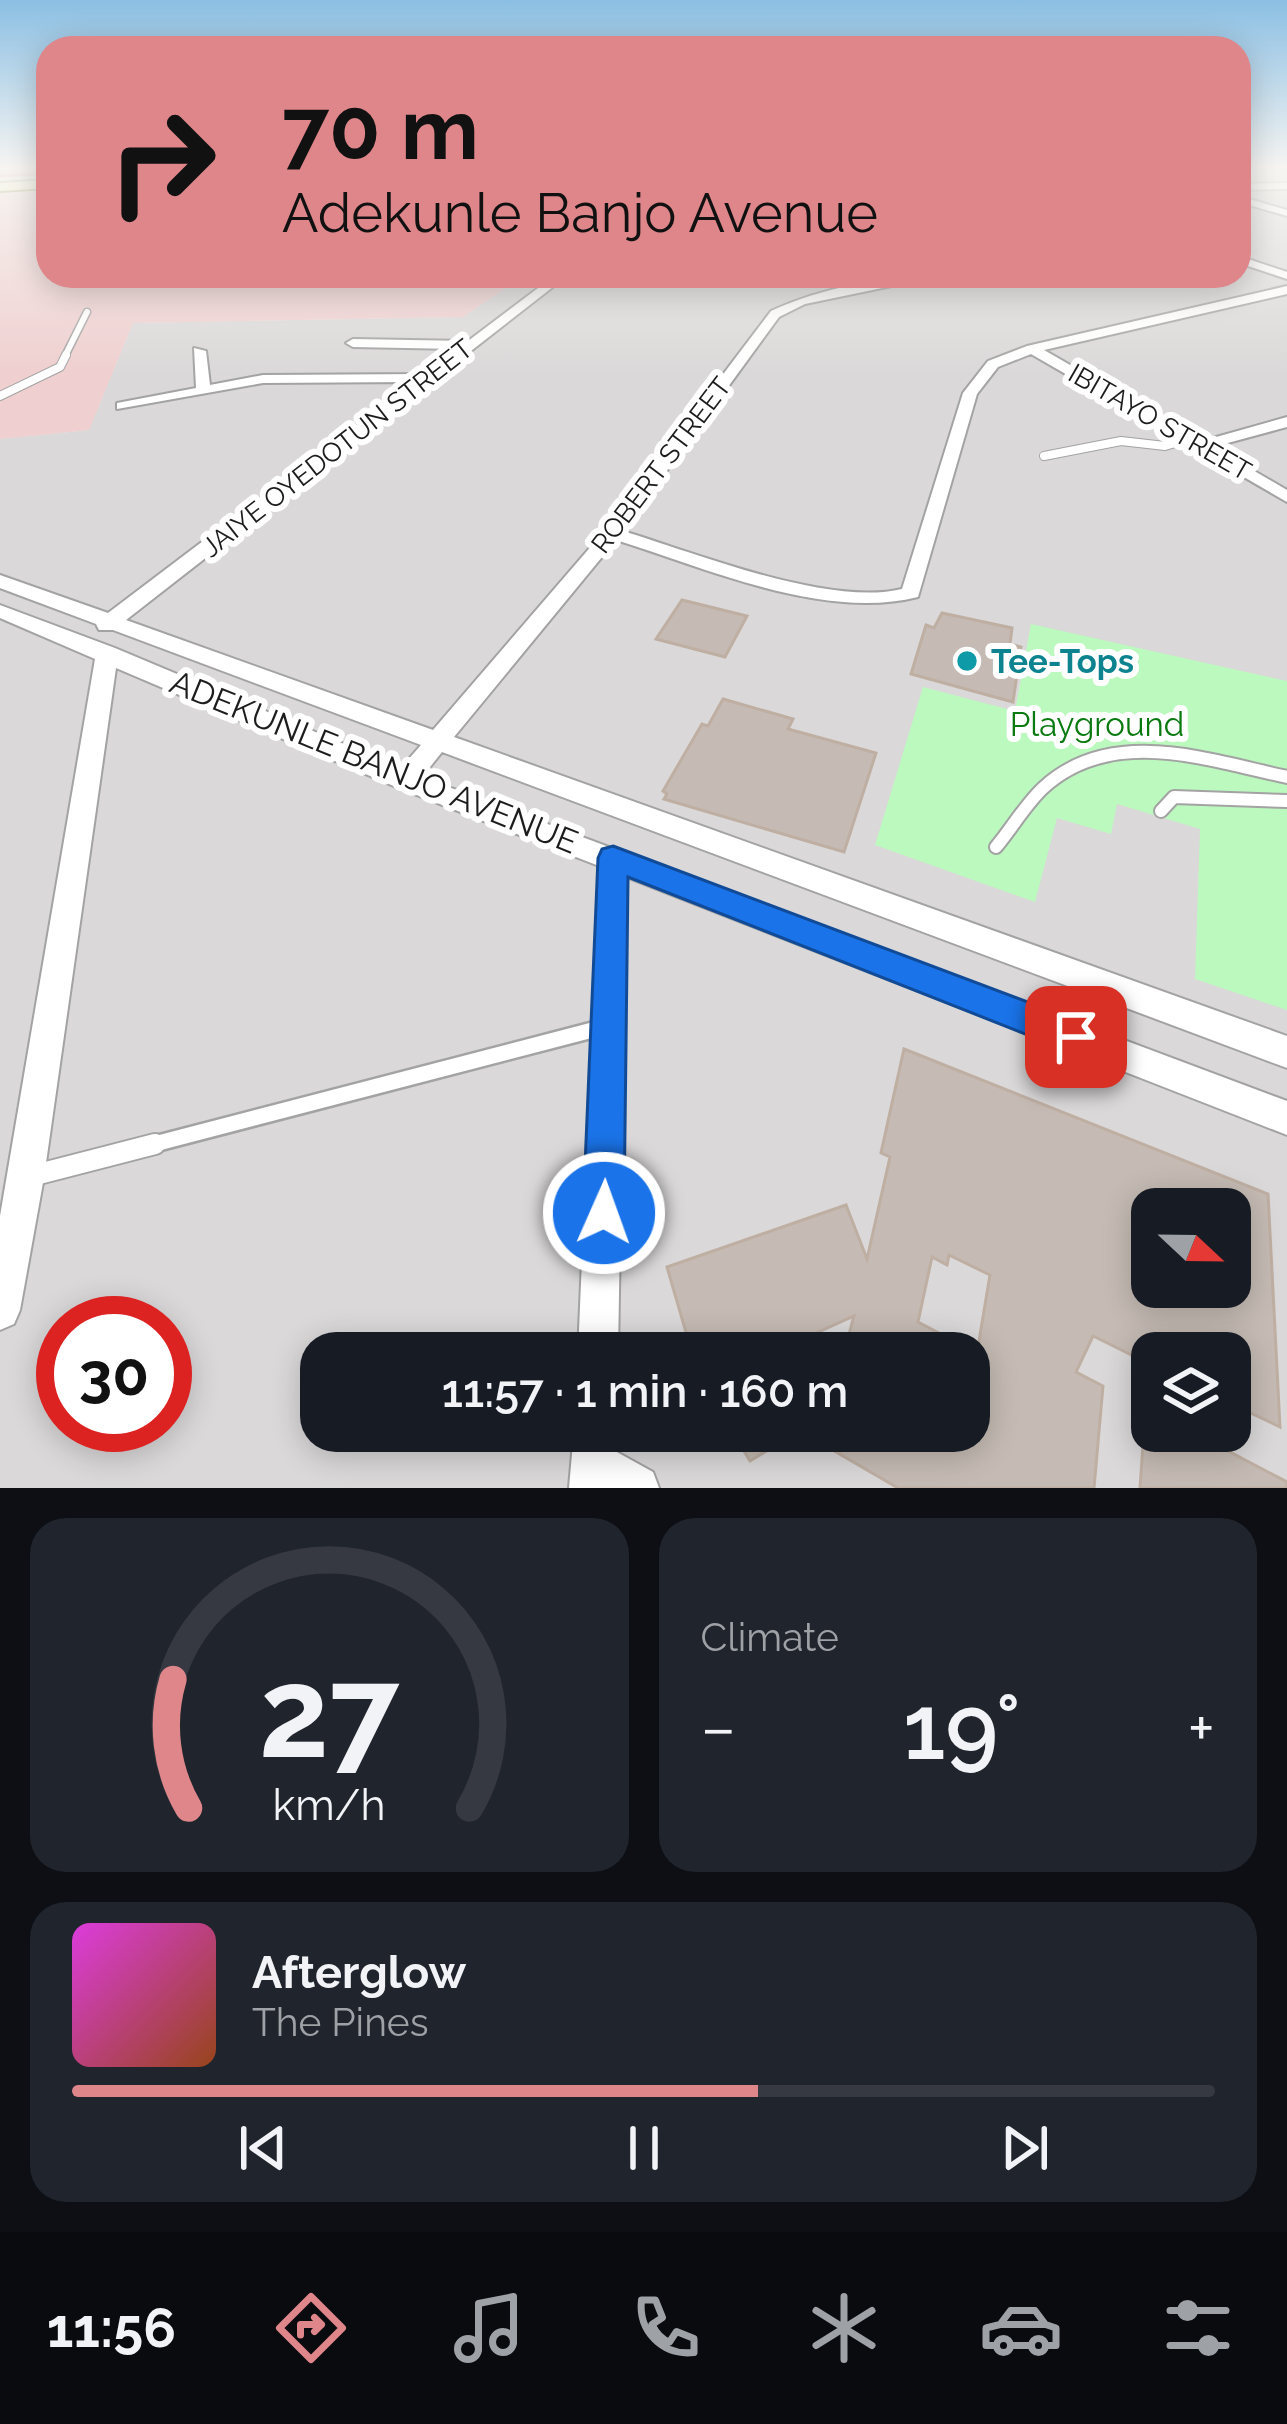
<!DOCTYPE html>
<meta charset="utf-8">
<style>
body{margin:0;font-family:Raleway,sans-serif;background:#20242c;color:#f1f3f6;height:100vh;display:flex;flex-direction:column;font-size:45px;white-space:nowrap}
*{box-sizing:border-box;margin:0}
p{font-size:39px;color:#9ea1a6}
.icon{flex:none;width:66px;height:66px;fill:none;stroke:currentColor;stroke-width:2;stroke-linecap:round;stroke-linejoin:round}
.map{position:relative;height:1488px;overflow:hidden}
.drawer{display:flex;flex-direction:column;gap:30px;padding:30px;background:#0d0f14;flex:1}
.drawer>*{flex:none}
.hud{position:absolute;left:36px;top:36px;width:1215px;height:252px;border-radius:36px;box-shadow:0 6px 30px #0003;background:#de868a;color:#111;overflow:hidden}
.needle{width:78px;rotate:112deg}
.buttons{position:absolute;left:1131px;top:1188px;display:grid;gap:24px}
.buttons a{display:grid;place-items:center;width:120px;height:120px;border-radius:24px;background:#171b24;box-shadow:0 6px 30px #0003;font-size:60px}
.speed{position:absolute;left:36px;top:1296px;display:flex;gap:24px;font-size:60px;font-weight:700;text-align:center}
.speed>*{display:grid;place-content:center;width:156px;height:156px;border-radius:50%;background:#171b24;box-shadow:0 6px 30px #0003;line-height:1}
.speed .limit{border:18px solid #d22;background:#fff;color:#111}
.pin{position:absolute;display:grid;place-items:center;width:102px;height:102px;color:#fff;margin:-51px;border-radius:24px;box-shadow:0 6px 18px #0006}
.me{position:absolute;width:132px;margin:-66px;rotate:2deg;stroke-linejoin:round;filter:drop-shadow(0 0 9px #0008)}
.turn{display:flex;align-items:center;gap:42px;height:252px;padding:0 48px;font-size:54px}
.turn .icon{width:156px;height:156px;stroke-width:2.5}
.turn b{display:block;font-size:84px;line-height:102px}
.big{font-size:90px;font-weight:600;line-height:1.1}
.drawer .tile{flex:1;display:flex;flex-direction:column;justify-content:center;gap:18px;min-width:0;padding:0 42px;border-radius:36px;background:#20242c}
.drawer .dial{align-items:center;gap:0}
.dial svg{height:312px;overflow:visible;fill:none;stroke:#363941;stroke-width:7;stroke-linecap:round;text-anchor:middle}
.dial text{fill:#f1f3f6;stroke:none}
.song{display:flex;align-items:center;gap:36px}
.cover{width:144px;height:144px;border-radius:18px;background:linear-gradient(135deg,hsl(300 70% 55%),hsl(20 70% 35%))}
.played{height:12px;border-radius:6px;background:linear-gradient(90deg,#de868a 60%,#363941 60%)}
.keys{display:flex;justify-content:space-around;direction:ltr}
.heat{display:flex;justify-content:space-between;align-items:center;font-size:66px;direction:ltr}
.drawer .tiles{flex:1;display:grid;gap:30px;grid-template-columns:1fr 1fr}
.tile:last-child{grid-column:span 2}
.trip{position:absolute;left:300px;top:1332px;width:690px;height:120px;border-radius:36px;background:#171b24;box-shadow:0 6px 30px #0003;font-weight:600;line-height:120px;text-align:center}
.menu{display:flex;height:192px;justify-content:space-around;align-items:center;background:#090b0e;color:#9ea1a6}
.menu .icon{width:84px;height:84px}
.menu .on{color:#de868a}
.menu b{font-size:54px;color:#f1f3f6}
.map>svg:first-child{display:block}
.residential{fill:#dad8d8;fill-rule:evenodd}
.commercial{fill:#efcfcf}
.park{fill:#bcf9bf}
.building{fill:#c5bbb4;stroke:#bfafa3;stroke-width:3;fill-rule:evenodd}
.lines{fill:none;stroke-linecap:round;stroke-linejoin:round}
.lane-far4-casing{stroke:#a3a3a3;stroke-width:9}
.lane-far3-casing{stroke:#a3a3a3;stroke-width:10}
.lane-far2-casing{stroke:#a3a3a3;stroke-width:16}
.lane-far1-casing{stroke:#a3a3a3;stroke-width:20}
.lane-casing{stroke:#a3a3a3;stroke-width:24}
.street-casing{stroke:#a3a3a3;stroke-width:4}
.secondary-casing{stroke:#687104;stroke-width:4}
.highway-casing{stroke:#d72265;stroke-width:5}
.lane-far4{stroke:#fff;stroke-width:6}
.lane-far3{stroke:#fff;stroke-width:8}
.lane-far2{stroke:#fff;stroke-width:12}
.lane-far1{stroke:#fff;stroke-width:15}
.lane{stroke:#fff;stroke-width:20}
.street{fill:#fff;fill-rule:evenodd}
.secondary{fill:#f8fab2;fill-rule:evenodd}
.highway{fill:#e7869b;fill-rule:evenodd}
.route{fill:#1a73e8;stroke:#114b97;stroke-width:3}
.culture-dot{fill:#0f9aa8;stroke:#fff;stroke-width:4.5}
.labels{text-anchor:middle;dominant-baseline:central;stroke-width:12;stroke-linejoin:round;paint-order:stroke}
.far-street-label{font-size:27px;fill:#1c1c1c;stroke:#fff}
.culture-label{font-size:33px;font-weight:bold;fill:#0d838f;stroke:#fff;text-anchor:start}
.park-label{font-size:33px;fill:#0a7910;stroke:#fff}
.street-label{font-size:33px;fill:#1c1c1c;stroke:#fff}
</style>
<div class="map">
<svg width="1287" height="1488" viewBox="0 0 1287 1488">
<rect width="100%" height="100%" fill="#ede9e1"/>
<path class="residential" d="M1239,167H1287V1488H0V439L89,430L133,323L463,317L523,276H1239ZM1152,1209H1230V1287H1152ZM63,1323H165V1425H63ZM321,1353H969V1431H321ZM1152,1353H1230V1431H1152Z"/>
<polygon class="commercial" points="48,189 48,276 523,276 463,317 133,323 89,430 0,439 0,192"/>
<polygon class="park" points="1031,624 1287,681 1287,1010 1195,979 1200,829 1117,804 1111,834 1057,818 1035,902 875,845 923,687 1015,711"/>
<g class="building">
<polygon points="682,600 747,616 725,657 656,639"/>
<polygon points="942,613 1012,628 1010,644 1021,647 1013,702 911,674 926,625 934,628"/>
<polygon points="723,699 793,719 788,729 876,753 844,852 664,799 667,794 663,791 702,724 708,726"/>
<path d="M904,1049L1268,1194L1280,1427L1230,1403V1353H1152V1365L1093,1336L1076,1372L1103,1386L1094,1488H898L800,1431L750,1461L732,1431H969V1353H844L854,1316L772,1353H692L667,1267L846,1205L867,1259L890,1157L881,1153ZM1152,1209H1230V1287H1152ZM949,1255L990,1275L977,1353L918,1322L932,1257L947,1265Z"/>
<polygon points="1144,1431 1190,1431 1287,1482 1287,1488 1140,1488"/>
</g>
<g class="lines">
<defs>
<polyline id="lane-far4" points="64,358 87,312"/>
<g id="lane-far3">
<polyline points="0,396 60,367 66,355"/>
<polyline points="1044,456 1121,441 1165,446 1192,438"/>
</g>
<g id="lane-far2">
<polyline points="1161,811 1174,797 1287,801"/>
<path d="M996,847C1012,828 1025,805 1043,788C1111,725 1208,760 1287,777"/>
</g>
<polyline id="lane-far1" points="143,1147 604,1027"/>
<polyline id="lane" points="31,1176 155,1144"/>
<g id="street">
<polygon points="1287,183 1287,189 1239,190 1239,184"/>
<polygon points="1239,196 1287,210 1287,216 1239,202"/>
<polygon points="1239,256 1287,272 1287,279 1239,263"/>
<path d="M554,276H567L126,620L433,730L606,529L771,311C820,288 885,276 940,276L805,304L779,317L623,531C696,553 829,607 902,589L963,393L988,361L1027,346L1287,286V294L1044,350L1202,441L1287,417V427L1213,447L1287,490V502L1031,354L998,367L977,394L918,597C824,621 706,568 616,540L454,737L1287,1036V1068L442,752L422,777L1287,1101V1135L626,877L618,1353H578L599,866L396,787L116,668L44,1177L20,1310L14,1324L0,1330V1216L95,659L0,618V605L115,648L401,768L421,745L113,630H99L96,624L0,588V575L108,613L413,382L263,383L117,409V403L196,388L194,348L206,351L210,385L263,375L425,374L458,349L353,347L346,343L353,339L468,341Z"/>
<polygon points="574,1431 616,1431 615,1451 653,1472 659,1488 569,1488"/>
</g>
<polygon id="secondary" points="48,180 48,188 0,191 0,183"/>
<polygon id="highway" points="0,167 48,167 48,172 0,175"/>
</defs>
<use href="#lane-far4" class="lane-far4-casing"/>
<use href="#lane-far3" class="lane-far3-casing"/>
<use href="#lane-far2" class="lane-far2-casing"/>
<use href="#lane-far1" class="lane-far1-casing"/>
<use href="#lane" class="lane-casing"/>
<use href="#street" class="street-casing"/>
<use href="#secondary" class="secondary-casing"/>
<use href="#highway" class="highway-casing"/>
<use href="#lane-far4" class="lane-far4"/>
<use href="#lane-far3" class="lane-far3"/>
<use href="#lane-far2" class="lane-far2"/>
<use href="#lane-far1" class="lane-far1"/>
<use href="#lane" class="lane"/>
<use href="#street" class="street"/>
<use href="#secondary" class="secondary"/>
<use href="#highway" class="highway"/>
</g>
<linearGradient id="sky" x2="0" y2="1"><stop stop-color="#8bbfe3"/><stop offset="0.45" stop-color="#f7f5f2"/><stop offset="1" stop-color="#f7f5f2" stop-opacity="0"/></linearGradient>
<rect width="1287" height="375" fill="url(#sky)"/>
<polygon class="route" points="613,846 1089,1025 1095,1037 1089,1049 1076,1054 628,877 624,1213 618,1227 604,1233 589,1227 583,1213 598,858 602,849"/>
<circle class="culture-dot" cx="967" cy="661" r="12"/>
<g class="labels">
<g class="far-street-label">
<text transform="translate(1160 422) rotate(30)">IBITAYO STREET</text>
<text transform="translate(337 448) rotate(-38)">JAIYE OYEDOTUN STREET</text>
<text transform="translate(661 465) rotate(-53)">ROBERT STREET</text>
</g>
<g class="culture-label">
<text x="991" y="661">Tee-Tops</text>
</g>
<g class="park-label">
<text x="1097" y="724">Playground</text>
</g>
<g class="street-label">
<text transform="translate(374 762) rotate(22)">ADEKUNLE BANJO AVENUE</text>
</g>
</g>
</svg>
<div class="buttons">
<a><svg class="needle" viewBox="-14 -14 28 28"><path d="M0-13l5 13h-10z" fill="#e53935"/><path d="M0 13l5-13h-10z" fill="#9ea1a6"/></svg></a>
<a><svg class="icon" aria-label="layers" viewBox="0 0 24 24"><path d="M12 4l9 5-9 5-9-5zM3 14l9 5 9-5"/></svg></a>
</div>
<div class="speed"><div class="limit">30</div></div>
<div class="pin" style="left:1076px;top:1037px;background:#d93025"><svg class="icon" aria-label="arrive" viewBox="0 0 24 24"><path d="M6 21V4h12l-3 4 3 4H6"/></svg></div>
<svg class="me" style="left:604px;top:1213px" viewBox="-20 -20 40 40"><circle r="17" fill="#1a73e8" stroke="#fff" stroke-width="3"/><path d="M0-11L8 9 0 5-8 9z" fill="#fff"/></svg>
<div class="trip">11:57 · 1 min · 160 m</div>
<div class="hud">
<div class="turn"><svg class="icon" aria-label="right" viewBox="0 0 24 24"><path d="M7 20v-9h11M14 6l5 5-5 5"/></svg><div><b>70 m</b>Adekunle Banjo Avenue</div></div>
</div>
</div>
<section class="drawer">
<div class="tiles">
<div class="tile dial"><svg viewBox="0 0 100 80">
<path d="M14 69A42 42 0 1 1 86 69"/>
<path d="M14 69A42 42 0 0 1 10 36" stroke="#de868a"/>
<text x="50" y="56" font-size="32" font-weight="700">27</text>
<text x="50" y="72" font-size="11">km/h</text>
</svg></div>
<div class="tile"><p>Climate</p>
<div class="heat"><a>−</a><b class="big">19°</b><a>+</a></div>
</div>
<div class="tile">
<div class="song"><i class="cover"></i><div><b>Afterglow</b><p>The Pines</p></div></div>
<div class="played"></div>
<div class="keys"><svg class="icon" aria-label="previous" viewBox="0 0 24 24"><path d="M18 5L8 12l10 7zM5 5v14"/></svg><svg class="icon" aria-label="pause" viewBox="0 0 24 24"><path d="M8 5v14M16 5v14"/></svg><svg class="icon" aria-label="next" viewBox="0 0 24 24"><path d="M6 5l10 7-10 7zM19 5v14"/></svg></div>
</div>
</div>
</section>
<nav class="menu">
<b>11:56</b>
<svg class="icon on" aria-label="directions" viewBox="0 0 24 24"><path d="M12 3l9 9-9 9-9-9zM9 14v-3h6M13 9l2 2-2 2"/></svg>
<svg class="icon" aria-label="music" viewBox="0 0 24 24"><path d="M9 18V5l10-2v13"/><circle cx="6" cy="18" r="3"/><circle cx="16" cy="16" r="3"/></svg>
<svg class="icon" aria-label="phone" viewBox="0 0 24 24"><path d="M5 4h4l2 5-3 2q2 4 5 5l2-3 5 2v4C11 20 4 13 5 4z"/></svg>
<svg class="icon" aria-label="climate" viewBox="0 0 24 24"><path d="M12 3v18M4 7l16 10M4 17L20 7"/></svg>
<svg class="icon" aria-label="car" viewBox="0 0 24 24"><path d="M5 17H2v-5l4-1 3-4h7l3 4 3 1v5h-3M9 17h6M6 11h13"/><circle cx="7" cy="17" r="2"/><circle cx="17" cy="17" r="2"/></svg>
<svg class="icon" aria-label="filters" viewBox="0 0 24 24"><path d="M4 7h16M4 17h16"/><circle cx="9" cy="7" r="2"/><circle cx="15" cy="17" r="2"/></svg>
</nav>
